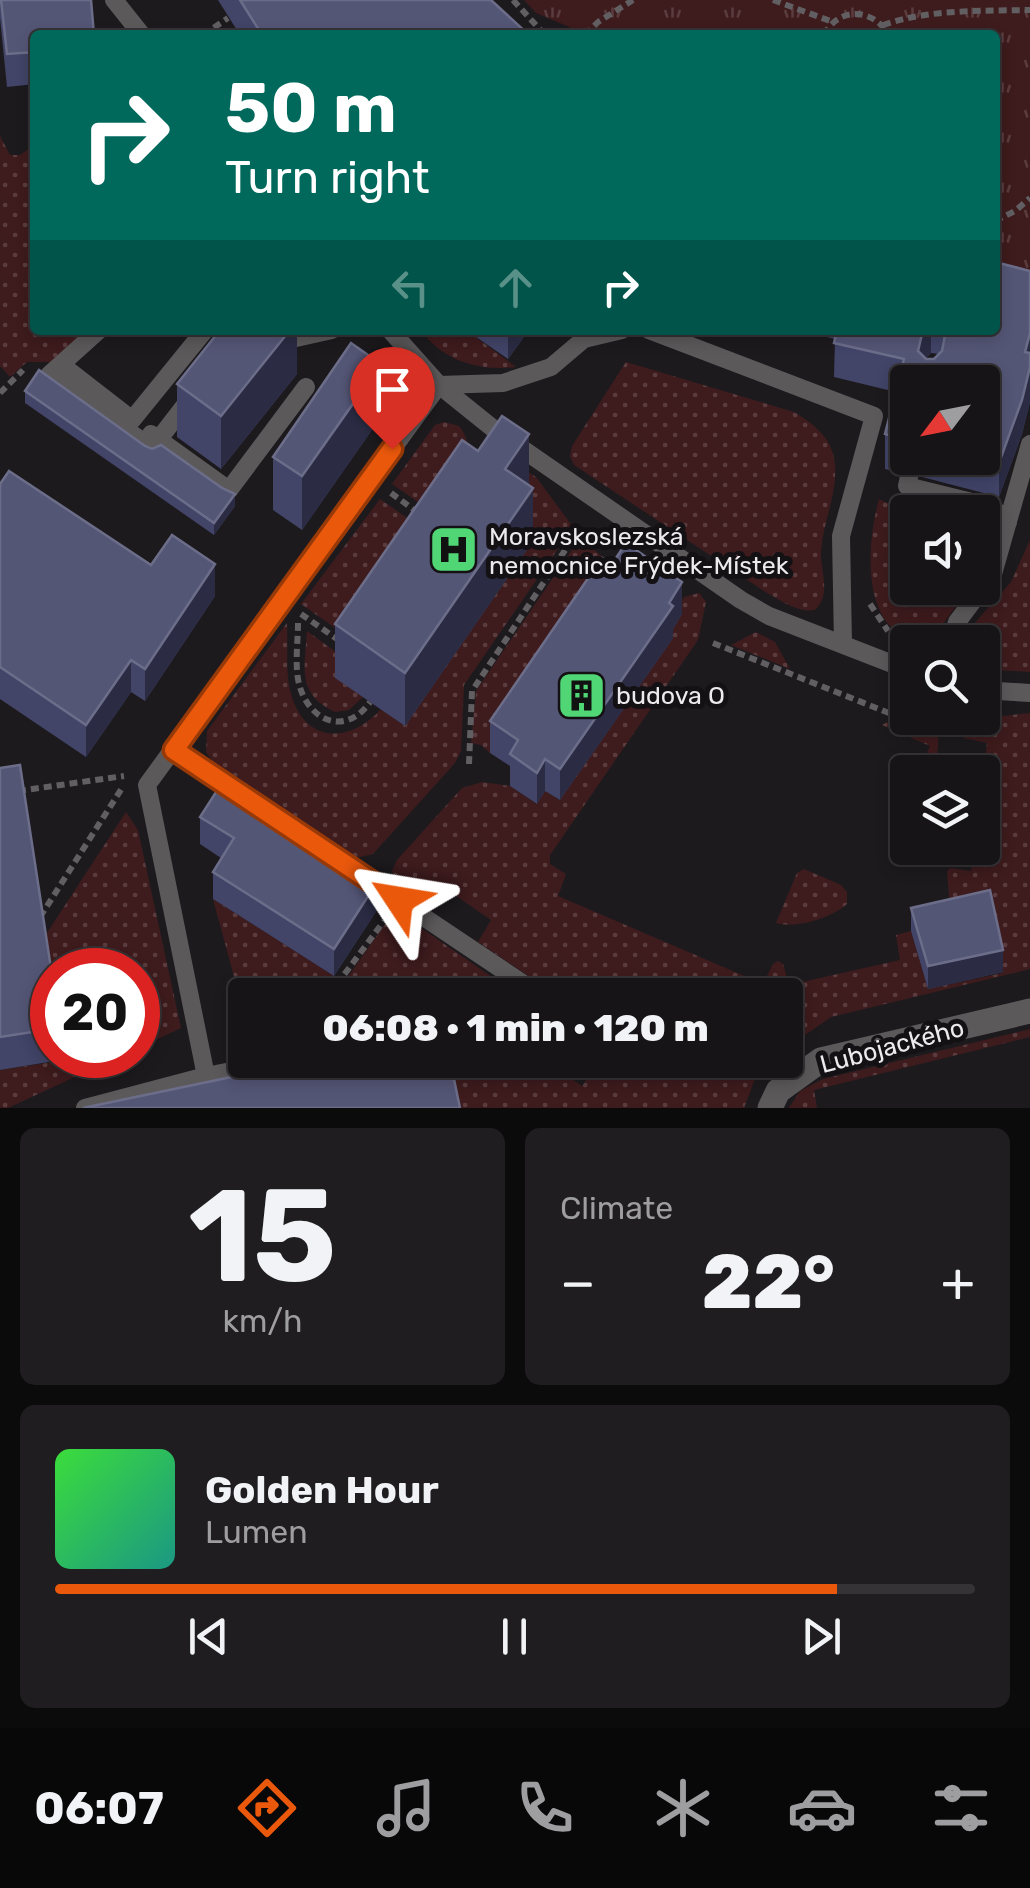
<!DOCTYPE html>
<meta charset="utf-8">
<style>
body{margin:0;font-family:Rubik,sans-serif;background:#1f1d1f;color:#f1f3f6;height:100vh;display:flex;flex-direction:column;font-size:38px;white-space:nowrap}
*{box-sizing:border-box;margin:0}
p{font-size:32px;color:#9e9ea1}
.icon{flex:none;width:55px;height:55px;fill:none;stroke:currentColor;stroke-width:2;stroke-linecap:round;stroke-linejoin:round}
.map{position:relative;height:1108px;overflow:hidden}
.sheet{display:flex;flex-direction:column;gap:20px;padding:20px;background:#0c0b0c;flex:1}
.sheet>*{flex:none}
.top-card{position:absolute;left:30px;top:30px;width:970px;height:305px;border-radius:10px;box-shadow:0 5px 15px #0003,0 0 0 2px #353335;background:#00695c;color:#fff;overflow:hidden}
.needle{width:65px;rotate:238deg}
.controls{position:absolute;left:890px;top:365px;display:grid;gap:20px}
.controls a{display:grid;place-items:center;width:110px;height:110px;border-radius:10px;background:#161416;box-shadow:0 5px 15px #0003,0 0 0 2px #353335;font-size:50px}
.speed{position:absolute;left:30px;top:948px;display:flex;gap:20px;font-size:50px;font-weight:700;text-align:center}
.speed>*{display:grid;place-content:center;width:130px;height:130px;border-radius:50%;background:#161416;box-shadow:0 5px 15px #0003,0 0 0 2px #353335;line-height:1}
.speed .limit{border:15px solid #d22;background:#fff;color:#111}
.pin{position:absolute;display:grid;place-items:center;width:85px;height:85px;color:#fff;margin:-102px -42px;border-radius:50% 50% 50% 0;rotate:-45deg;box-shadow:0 0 10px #0007}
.pin .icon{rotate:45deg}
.me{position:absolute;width:110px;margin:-55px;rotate:303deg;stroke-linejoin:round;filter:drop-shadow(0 0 8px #0008)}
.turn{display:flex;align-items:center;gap:35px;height:210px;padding:0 30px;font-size:45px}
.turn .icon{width:130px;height:130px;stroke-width:2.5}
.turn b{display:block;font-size:70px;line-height:85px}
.lanes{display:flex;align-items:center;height:95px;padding:0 30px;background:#0003;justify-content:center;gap:50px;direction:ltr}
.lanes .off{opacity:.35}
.big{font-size:75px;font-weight:800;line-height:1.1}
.sheet .tile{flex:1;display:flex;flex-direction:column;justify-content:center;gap:15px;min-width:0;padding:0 35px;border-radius:15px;background:#1f1d1f}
.sheet .dial{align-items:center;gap:0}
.dial b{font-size:130px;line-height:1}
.song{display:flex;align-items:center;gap:30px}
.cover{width:120px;height:120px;border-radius:15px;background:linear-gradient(135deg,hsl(120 70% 55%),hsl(170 70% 35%))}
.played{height:10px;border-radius:5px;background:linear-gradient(90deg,#ea580c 85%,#353335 85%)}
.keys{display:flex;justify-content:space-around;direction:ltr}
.heat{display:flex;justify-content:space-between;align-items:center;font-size:55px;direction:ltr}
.sheet .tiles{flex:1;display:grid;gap:20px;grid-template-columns:1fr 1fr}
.tile:last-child{grid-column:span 2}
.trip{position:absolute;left:228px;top:978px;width:575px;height:100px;border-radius:10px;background:#161416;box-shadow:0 5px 15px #0003,0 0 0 2px #353335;font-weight:800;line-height:100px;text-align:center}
.menu{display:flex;height:160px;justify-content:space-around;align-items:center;background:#090809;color:#9e9ea1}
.menu .icon{width:70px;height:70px}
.menu .on{color:#ea580c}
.menu b{font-size:45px;color:#f1f3f6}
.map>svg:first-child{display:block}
.grass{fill:url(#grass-dots)}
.park{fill:url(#park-tufts)}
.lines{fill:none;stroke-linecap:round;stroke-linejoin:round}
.path{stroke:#625f63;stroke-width:6;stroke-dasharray:8 5;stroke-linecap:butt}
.lane{stroke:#5c595b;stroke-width:18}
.street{stroke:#5c595b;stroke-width:25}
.wall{fill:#424468;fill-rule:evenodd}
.shaded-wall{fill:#2b2c44}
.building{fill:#545676;stroke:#6c6d89;stroke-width:2.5}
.route-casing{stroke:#983908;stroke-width:25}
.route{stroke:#ea580c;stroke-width:18}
.labels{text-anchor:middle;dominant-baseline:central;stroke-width:10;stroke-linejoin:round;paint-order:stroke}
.poi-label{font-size:25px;fill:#eceaed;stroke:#141115;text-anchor:start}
.street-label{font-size:25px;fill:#eceaed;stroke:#141115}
</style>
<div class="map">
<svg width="1030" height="1108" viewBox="0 0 1030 1108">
<defs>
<pattern id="grass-dots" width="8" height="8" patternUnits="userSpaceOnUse" patternTransform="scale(2.5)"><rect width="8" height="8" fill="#3e1b1d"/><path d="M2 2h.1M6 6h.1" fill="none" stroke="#5a3c3e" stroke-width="1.8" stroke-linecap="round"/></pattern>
<pattern id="park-tufts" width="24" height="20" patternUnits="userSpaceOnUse" patternTransform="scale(2.5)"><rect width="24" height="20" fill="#3e1b1d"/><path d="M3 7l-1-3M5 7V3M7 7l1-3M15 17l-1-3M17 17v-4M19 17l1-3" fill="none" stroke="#5a3c3e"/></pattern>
</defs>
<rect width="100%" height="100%" fill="#1d1a1e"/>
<g class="grass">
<polygon points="0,136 10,155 20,155 35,145 35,330 99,330 62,362 27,362 10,377 0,366"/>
<path d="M421,330H466L516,367C479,371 444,362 421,330Z"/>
<path d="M626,362L794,412C812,423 830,436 834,458C840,489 823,520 821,551C820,572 832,593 815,610C798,613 782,601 767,593L574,465L570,456L572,446Z"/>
<path d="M444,422L459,426C482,454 457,492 444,520L392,484L435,425Z"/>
<path d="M513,463L536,477L573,527L464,685L461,751L455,763L373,854L352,859L221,773L206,752L207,731L287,623C288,645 285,672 291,694C305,744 350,744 381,709L405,726Z"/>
<polygon points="380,499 433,536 358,644 301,604"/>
<path d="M879,499L895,507L950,501L978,512H908V588H969L930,642C859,642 866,546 879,499Z"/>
<polygon points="580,538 611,564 602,590 490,753 481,745 471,743 476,691"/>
<polygon points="1030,540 1030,672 983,669 982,642 964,642 965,634 1011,582"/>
<polygon points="699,593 706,602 698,640 550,855 550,864 566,874 558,896 763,984 773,964 778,961 783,964 789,985 900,960 896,935 911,931 928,989 1003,973 951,921 947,871 950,868 971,871 974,848 982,848 982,783 987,743 964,738 964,720 982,718 983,713 1003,716 1030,713 1030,969 831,1017 785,1049 785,995 557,995 478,942 491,920 442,886 427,908 398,889 392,871 397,860 462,788 482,782 510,786 536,804 545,791 559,800 645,619 674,626 683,612 677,606 684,597"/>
<path d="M307,631L347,660L363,697L349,710L335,712C296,694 305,668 307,631Z"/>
<polygon points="756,632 775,642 790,669 731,645"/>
<path d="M907,711L908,718H935C940,734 940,758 930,772H919L930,746L882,725Z"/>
<polygon points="126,812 138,830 181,1028 138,1048 138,970 52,970 52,1006 43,939"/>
<path d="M804,869L841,885L847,892V904C832,918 795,929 776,923L797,873Z"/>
<polygon points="213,899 334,976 320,995 245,995 245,1017"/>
<polygon points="395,910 518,995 335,995"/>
<polygon points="1030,1029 1030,1037 814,1090 817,1108 789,1108 800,1091 823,1079"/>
<polygon points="60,1055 122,1055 8,1108 0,1108 0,1070 60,1061"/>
<polygon points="425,1060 544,1060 582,1086 601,1060 772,1060 755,1079 744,1108 452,1108"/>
</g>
<polygon class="park" points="524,0 1030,0 1030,305 995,297 995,35 582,35 579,31 536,13"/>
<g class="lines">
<g class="path">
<polyline points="513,0 545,35"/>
<polyline points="773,0 833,22"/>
<path d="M883,25C929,9 982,11 1030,10"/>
<polyline points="203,35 228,18"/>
<polyline points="585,35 598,22 633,0"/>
<path d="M824,35C839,6 873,8 889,35"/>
<polyline points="995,221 1015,211 1030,198"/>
<polyline points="0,393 23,370"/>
<polyline points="391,493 417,512"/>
<polyline points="870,604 888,631"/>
<polyline points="301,614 340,641"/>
<path d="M298,623C298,641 295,661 298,679C305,719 344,739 370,702"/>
<polyline points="713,643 894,715 908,707"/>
<polyline points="469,764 472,691 581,526"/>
<polyline points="18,791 124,776"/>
<polyline points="40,917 122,788"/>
<polyline points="329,995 384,921"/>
</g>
<g class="lane">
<polyline points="114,0 142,35"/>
<polyline points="99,330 49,375 152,448 189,400"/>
<polyline points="390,330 439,385 495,430 741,600 769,616 908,670"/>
<polyline points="649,330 874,416 841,536 843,644"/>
<polyline points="278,342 332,330"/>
<polyline points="63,366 130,418"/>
<polyline points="132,420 205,330"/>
<polyline points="151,434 229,490 306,387"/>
<polyline points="913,458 907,486 992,507 1008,522"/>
<polyline points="951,642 957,622 993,574 1030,444"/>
<polyline points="982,690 1030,693"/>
<polyline points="174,750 240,794"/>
<polyline points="361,875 540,995"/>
<polyline points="206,1076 147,785 439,385 503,383 551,367 584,339 622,330"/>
<polyline points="85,1108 206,1076 287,1060"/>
</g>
<polyline class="street" points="770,1108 778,1091 821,1060 1030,1011"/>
</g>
<g class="wall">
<polygon points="0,0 91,0 35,35 35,84 7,87 0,18"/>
<polygon points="218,0 491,0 529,35 240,35"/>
<path d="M1030,271V402L1022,434L999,497L922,477V458H982L908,382L903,450L897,472L885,469V434L896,392L834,377L835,339L799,330H995ZM931,353L939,354L934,359H925Z"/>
<polygon points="297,330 297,374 221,469 177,437 177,384"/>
<polygon points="466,330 529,330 508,359"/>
<polygon points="25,391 145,446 235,506 214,535 25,403"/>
<polygon points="381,417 302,530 273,510 273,457"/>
<polygon points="0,484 151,565 215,596 145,701 131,692 86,757 0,699"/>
<polygon points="529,485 533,541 405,726 335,678 335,624"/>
<polygon points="682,614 673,629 673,638 560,800 545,791 537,804 510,786 510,766 490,753 490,721"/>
<polygon points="0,768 52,975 52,1055 61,1055 61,1060 0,1070"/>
<polygon points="200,817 381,904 334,976 213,899 213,872 221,858 200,844"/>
<polygon points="911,908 1003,972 928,989 911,931"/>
</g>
<g class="shaded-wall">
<polygon points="290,330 297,330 297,374 221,469 221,416"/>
<polygon points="508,330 529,330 508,359"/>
<polygon points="923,330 931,330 931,353 923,361 918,351"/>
<polygon points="1030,333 1030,402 1022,434 999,497 999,463"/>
<polygon points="381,364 381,417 302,530 302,476"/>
<polygon points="908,414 908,449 903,450 897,472 897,438 903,416"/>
<polygon points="529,434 529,488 505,469"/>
<polygon points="533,488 533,541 405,726 405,673"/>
<polygon points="235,494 235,506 214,535 214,523"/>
<polygon points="215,564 215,596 145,701 145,669"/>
<polygon points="682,582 682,614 673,629 673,638 560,800 560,769"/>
<polygon points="131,660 131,692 86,757 86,725"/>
<polygon points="545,759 545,791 537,804 537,773"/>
<polygon points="381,876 381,904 334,976 334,949"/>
<polygon points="1003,950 1003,972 928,989 928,966"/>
</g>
<g class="building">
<polygon points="1,0 91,0 94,35 35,35 35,52 7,54"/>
<polygon points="240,0 491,0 529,35 262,35"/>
<polygon points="995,262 1030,271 1030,333 1025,352 1030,353 1030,367 1022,400 999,463 980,458 982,458 982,382 908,382 908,414 903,416 897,438 885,434 904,359 834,343 837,330 923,330 918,351 926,359 934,359 942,351 946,330 995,330"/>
<polygon points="220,330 290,330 221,416 177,384"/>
<polygon points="351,343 381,364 302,476 273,457"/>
<polygon points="39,370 145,446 152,449 161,445 222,488 235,494 214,523 25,391"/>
<polygon points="502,416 529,434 505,469 533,488 405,673 335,624 462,440 478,451"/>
<polygon points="9,471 151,565 172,535 215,564 145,669 131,660 86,725 0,667 0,484"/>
<polygon points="626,543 682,582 669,603 673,606 560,769 545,759 537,773 510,754 518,740 490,721 602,558 612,564"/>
<polygon points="20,765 52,975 52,1029 0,1037 0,768"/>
<polygon points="227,775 381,876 334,949 213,872 234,838 200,817"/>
<polygon points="990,890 1003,950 928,966 911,908"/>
<polygon points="313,1060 450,1060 460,1108 83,1108"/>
</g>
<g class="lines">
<defs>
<polyline id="route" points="392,449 174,750 399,900"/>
</defs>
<use href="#route" class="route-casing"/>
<use href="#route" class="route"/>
</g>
<defs>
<symbol id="hospital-square" viewBox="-11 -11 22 22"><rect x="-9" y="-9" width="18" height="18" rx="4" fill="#50d674" stroke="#141115"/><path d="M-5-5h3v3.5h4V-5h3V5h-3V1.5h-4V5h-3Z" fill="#111"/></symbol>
<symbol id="building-square" viewBox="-11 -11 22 22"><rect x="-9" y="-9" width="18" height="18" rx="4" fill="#50d674" stroke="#141115"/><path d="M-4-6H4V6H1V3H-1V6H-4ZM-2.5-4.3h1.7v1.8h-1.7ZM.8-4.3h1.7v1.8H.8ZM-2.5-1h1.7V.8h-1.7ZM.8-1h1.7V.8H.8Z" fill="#111"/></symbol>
</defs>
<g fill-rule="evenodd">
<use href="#hospital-square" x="426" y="522" width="55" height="55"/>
<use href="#building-square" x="554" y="668" width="55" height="55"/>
</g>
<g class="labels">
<g class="poi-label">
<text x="489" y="536">Moravskoslezská<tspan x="489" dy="29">nemocnice Frýdek-Místek</tspan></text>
<text x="616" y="695">budova O</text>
</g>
<g class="street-label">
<text transform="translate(892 1046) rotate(-15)">Lubojackého</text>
</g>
</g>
</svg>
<div class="controls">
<a><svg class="needle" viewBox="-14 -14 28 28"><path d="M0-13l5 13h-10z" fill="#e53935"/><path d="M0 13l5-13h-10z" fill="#9e9ea1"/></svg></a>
<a><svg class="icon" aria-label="sound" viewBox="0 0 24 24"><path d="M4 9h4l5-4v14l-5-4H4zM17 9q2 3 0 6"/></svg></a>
<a><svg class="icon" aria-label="search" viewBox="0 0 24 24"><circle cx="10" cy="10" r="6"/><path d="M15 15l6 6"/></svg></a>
<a><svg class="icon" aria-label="layers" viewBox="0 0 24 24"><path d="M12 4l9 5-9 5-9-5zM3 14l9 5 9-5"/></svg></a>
</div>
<div class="speed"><div class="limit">20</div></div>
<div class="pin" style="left:392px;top:449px;background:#d93025"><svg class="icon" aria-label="arrive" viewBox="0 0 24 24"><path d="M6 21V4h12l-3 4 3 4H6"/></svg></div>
<svg class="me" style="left:399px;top:900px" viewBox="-20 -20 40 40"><path d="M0-17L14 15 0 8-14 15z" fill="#ea580c" stroke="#fff" stroke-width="4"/></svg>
<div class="trip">06:08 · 1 min · 120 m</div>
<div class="top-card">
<div class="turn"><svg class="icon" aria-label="right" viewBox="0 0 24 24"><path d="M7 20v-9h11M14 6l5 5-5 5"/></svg><div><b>50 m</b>Turn right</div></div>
<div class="lanes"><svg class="icon off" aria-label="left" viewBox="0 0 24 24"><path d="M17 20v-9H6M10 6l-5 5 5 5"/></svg><svg class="icon off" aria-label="ahead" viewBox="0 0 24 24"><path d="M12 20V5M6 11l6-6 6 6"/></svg><svg class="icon" aria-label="right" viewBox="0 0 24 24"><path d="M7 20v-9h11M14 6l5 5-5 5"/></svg></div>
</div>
</div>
<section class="sheet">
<div class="tiles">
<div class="tile dial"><b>15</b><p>km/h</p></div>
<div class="tile"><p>Climate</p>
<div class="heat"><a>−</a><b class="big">22°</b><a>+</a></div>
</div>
<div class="tile">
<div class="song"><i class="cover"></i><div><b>Golden Hour</b><p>Lumen</p></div></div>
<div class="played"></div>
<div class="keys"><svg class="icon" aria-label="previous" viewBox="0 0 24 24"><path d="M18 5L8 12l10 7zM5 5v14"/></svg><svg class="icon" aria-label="pause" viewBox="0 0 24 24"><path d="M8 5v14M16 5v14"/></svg><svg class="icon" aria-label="next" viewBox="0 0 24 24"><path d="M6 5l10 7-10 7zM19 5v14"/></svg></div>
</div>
</div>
</section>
<nav class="menu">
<b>06:07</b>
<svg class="icon on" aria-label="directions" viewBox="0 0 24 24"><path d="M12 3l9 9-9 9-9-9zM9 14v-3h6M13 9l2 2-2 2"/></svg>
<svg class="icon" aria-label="music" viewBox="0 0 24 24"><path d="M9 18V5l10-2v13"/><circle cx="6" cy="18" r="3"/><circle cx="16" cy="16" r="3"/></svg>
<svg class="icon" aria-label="phone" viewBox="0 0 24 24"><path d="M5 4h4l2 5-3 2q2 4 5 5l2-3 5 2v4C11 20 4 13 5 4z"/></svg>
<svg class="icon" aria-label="climate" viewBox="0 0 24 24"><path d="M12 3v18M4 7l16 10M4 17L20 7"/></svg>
<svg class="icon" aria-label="car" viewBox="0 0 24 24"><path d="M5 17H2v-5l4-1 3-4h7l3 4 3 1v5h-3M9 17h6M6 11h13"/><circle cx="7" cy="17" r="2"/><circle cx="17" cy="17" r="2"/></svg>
<svg class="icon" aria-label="filters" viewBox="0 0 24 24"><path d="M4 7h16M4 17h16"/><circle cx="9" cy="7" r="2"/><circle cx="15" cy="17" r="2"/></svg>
</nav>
